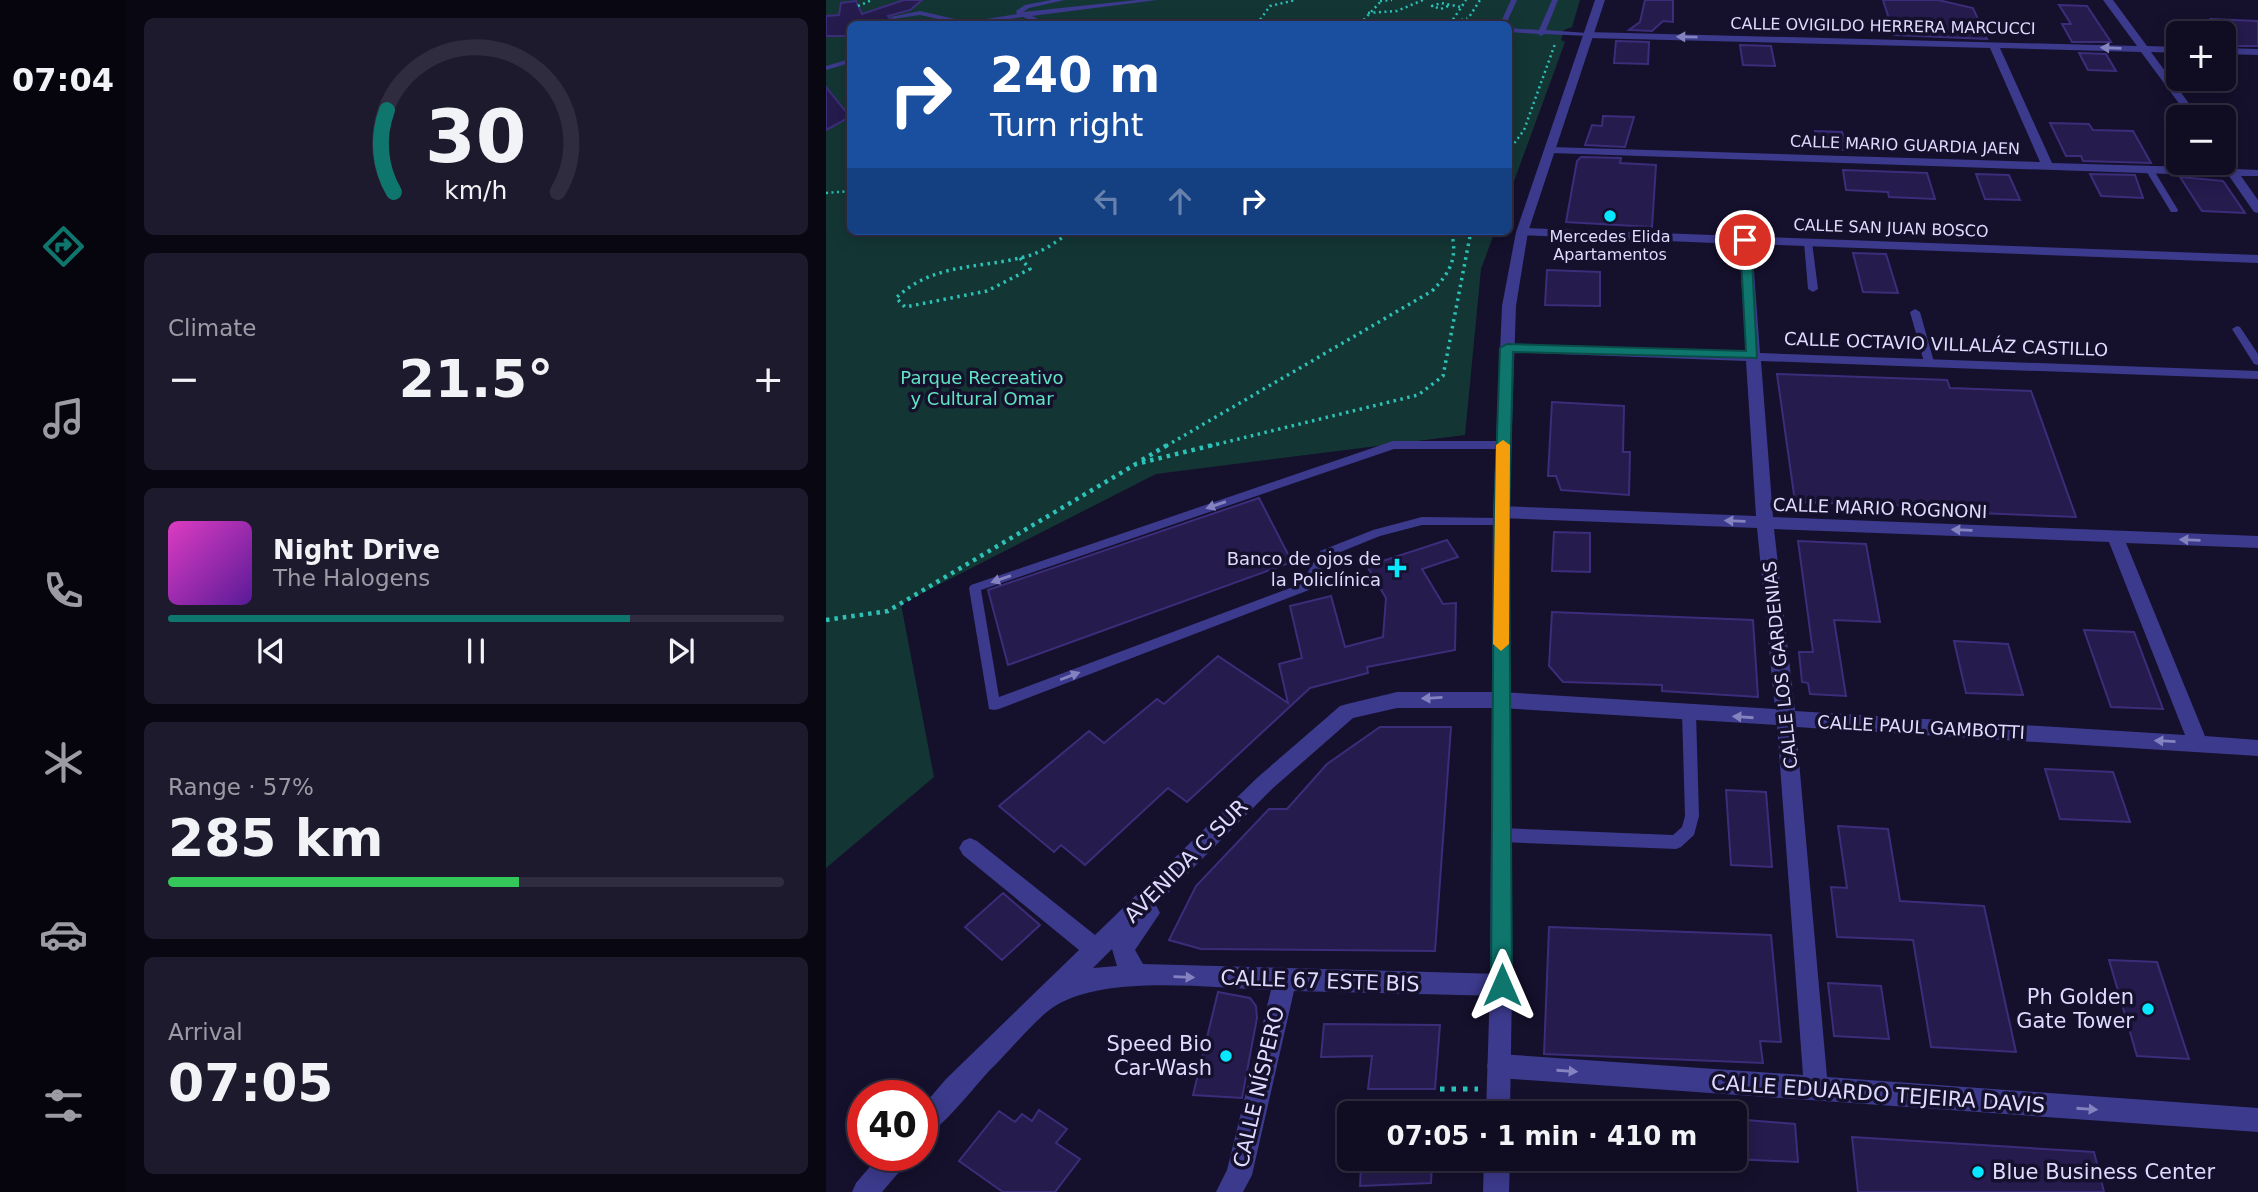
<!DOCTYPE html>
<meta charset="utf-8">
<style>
body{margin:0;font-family:"DejaVu Sans",sans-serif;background:#1e1a2e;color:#f1f3f6;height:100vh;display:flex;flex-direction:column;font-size:26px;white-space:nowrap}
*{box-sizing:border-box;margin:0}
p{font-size:23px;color:#9c9ba5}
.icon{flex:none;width:38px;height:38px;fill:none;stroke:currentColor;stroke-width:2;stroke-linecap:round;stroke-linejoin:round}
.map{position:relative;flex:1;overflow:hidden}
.drawer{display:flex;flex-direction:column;gap:18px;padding:18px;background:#090712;width:700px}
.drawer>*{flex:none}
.guide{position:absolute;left:21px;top:21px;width:665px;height:214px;border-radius:10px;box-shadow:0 4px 18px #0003,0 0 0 2px #302c3f;background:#1a4fa0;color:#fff;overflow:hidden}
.tools{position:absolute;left:1340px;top:21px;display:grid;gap:14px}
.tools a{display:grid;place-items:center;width:70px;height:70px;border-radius:10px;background:#100c21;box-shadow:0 4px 18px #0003,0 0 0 2px #302c3f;font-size:35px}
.speed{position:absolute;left:21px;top:1080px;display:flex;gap:14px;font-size:35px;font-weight:700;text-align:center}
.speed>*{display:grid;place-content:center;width:91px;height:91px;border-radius:50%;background:#100c21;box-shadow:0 4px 18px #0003,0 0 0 2px #302c3f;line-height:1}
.speed .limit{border:10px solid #d22;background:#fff;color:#111}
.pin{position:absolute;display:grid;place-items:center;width:60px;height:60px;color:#fff;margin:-30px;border:4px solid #fff;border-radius:50%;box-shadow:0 2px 7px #0007}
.me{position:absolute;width:77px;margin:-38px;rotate:0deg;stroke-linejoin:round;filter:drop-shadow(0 0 5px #0008)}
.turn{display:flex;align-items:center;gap:24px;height:147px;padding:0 28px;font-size:32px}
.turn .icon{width:91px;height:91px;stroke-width:2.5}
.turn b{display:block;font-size:49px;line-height:60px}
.lanes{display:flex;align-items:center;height:66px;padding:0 28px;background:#0003;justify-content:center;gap:35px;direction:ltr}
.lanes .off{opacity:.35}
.big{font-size:52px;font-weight:600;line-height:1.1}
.drawer .card{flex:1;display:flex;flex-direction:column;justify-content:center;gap:10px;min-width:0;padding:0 24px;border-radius:10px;background:#1e1a2e}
.drawer .dial{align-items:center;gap:0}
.dial svg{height:182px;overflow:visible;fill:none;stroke:#302c3f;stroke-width:7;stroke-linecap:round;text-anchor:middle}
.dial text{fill:#f1f3f6;stroke:none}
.song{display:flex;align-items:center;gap:21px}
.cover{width:84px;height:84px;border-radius:10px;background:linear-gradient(135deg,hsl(310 70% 55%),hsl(270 70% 35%))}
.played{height:7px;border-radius:4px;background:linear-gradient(90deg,#0f766e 75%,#302c3f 75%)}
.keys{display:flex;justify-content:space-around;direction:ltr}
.heat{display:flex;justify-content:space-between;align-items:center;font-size:38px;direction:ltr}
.charge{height:10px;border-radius:5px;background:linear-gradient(90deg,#34c759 57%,#302c3f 0)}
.trip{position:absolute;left:511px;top:1101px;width:410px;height:70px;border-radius:10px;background:#100c21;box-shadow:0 4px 18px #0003,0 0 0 2px #302c3f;font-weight:600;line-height:70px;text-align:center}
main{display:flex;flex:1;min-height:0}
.tab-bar{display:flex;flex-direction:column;width:126px;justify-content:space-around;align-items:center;background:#06050d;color:#9c9ba5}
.tab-bar .icon{width:49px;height:49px}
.tab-bar .active{color:#0f766e}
.tab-bar b{font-size:32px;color:#f1f3f6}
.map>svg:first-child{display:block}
.green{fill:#133635}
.building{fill:#251b4d;stroke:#3c2d7a;stroke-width:2}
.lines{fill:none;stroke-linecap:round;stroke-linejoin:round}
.path-far3{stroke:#2cc2b8;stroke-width:2.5;stroke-dasharray:2 3.5;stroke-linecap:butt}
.path-far2{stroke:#2cc2b8;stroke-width:3.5;stroke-dasharray:2.5 4.5;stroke-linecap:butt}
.path-far1{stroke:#2cc2b8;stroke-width:4.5;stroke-dasharray:3.5 5;stroke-linecap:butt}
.path{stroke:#2cc2b8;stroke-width:5;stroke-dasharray:4.5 7;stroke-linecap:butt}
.service{fill:#3c3a8c;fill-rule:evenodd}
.minor{fill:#3c3a8c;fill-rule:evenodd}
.tertiary{fill:#3c3a8c;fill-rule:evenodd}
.oneway{fill:#8582c0}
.route{fill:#0f766e;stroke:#0a4d48;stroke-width:2}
.slow{fill:#f59e0b}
.poi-dot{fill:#07e7ff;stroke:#15102c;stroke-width:2.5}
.labels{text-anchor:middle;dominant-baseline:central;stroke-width:7;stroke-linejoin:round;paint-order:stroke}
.far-street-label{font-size:16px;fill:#dfdbff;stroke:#15102c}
.far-poi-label{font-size:16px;fill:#dfdbff;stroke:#15102c}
.street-label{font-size:18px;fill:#dfdbff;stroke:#15102c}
.park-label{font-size:18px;fill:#61e5c3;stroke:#15102c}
.poi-label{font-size:18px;fill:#dfdbff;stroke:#15102c;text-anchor:end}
.near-street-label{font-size:21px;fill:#dfdbff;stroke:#15102c}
.near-poi-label{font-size:21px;fill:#dfdbff;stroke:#15102c;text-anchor:end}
</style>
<main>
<nav class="tab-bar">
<b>07:04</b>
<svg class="icon active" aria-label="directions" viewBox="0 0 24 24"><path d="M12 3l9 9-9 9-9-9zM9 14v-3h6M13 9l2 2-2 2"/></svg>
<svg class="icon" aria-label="music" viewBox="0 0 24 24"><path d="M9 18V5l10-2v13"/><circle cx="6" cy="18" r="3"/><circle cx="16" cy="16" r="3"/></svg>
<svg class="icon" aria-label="phone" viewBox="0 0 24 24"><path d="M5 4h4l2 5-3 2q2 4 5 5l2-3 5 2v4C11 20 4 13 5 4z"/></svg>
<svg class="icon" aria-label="climate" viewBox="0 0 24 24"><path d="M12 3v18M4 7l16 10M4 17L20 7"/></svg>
<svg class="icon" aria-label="car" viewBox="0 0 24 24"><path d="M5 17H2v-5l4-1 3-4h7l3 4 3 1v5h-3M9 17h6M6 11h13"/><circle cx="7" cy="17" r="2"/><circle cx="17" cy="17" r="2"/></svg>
<svg class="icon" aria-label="filters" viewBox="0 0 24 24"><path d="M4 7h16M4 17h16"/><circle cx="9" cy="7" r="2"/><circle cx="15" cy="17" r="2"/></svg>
</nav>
<section class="drawer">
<div class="card dial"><svg viewBox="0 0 100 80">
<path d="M14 69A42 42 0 1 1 86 69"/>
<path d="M14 69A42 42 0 0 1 11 33" stroke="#0f766e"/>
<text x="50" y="56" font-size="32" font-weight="700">30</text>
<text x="50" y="72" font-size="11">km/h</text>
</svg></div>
<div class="card"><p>Climate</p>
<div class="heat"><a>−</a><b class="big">21.5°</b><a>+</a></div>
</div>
<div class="card">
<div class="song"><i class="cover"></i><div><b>Night Drive</b><p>The Halogens</p></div></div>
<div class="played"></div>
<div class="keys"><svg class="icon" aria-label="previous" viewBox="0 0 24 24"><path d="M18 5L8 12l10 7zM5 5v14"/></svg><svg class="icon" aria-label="pause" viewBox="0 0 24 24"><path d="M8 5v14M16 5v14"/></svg><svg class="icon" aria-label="next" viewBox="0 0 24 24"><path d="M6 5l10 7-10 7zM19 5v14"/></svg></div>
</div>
<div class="card"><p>Range · 57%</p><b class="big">285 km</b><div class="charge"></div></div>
<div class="card"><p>Arrival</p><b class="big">07:05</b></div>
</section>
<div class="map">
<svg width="1432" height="1192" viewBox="0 0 1432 1192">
<rect width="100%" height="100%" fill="#15102c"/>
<polygon class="green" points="0,0 754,0 746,27 738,30 735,40 739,42 683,195 682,24 24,24 24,231 669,231 655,269 639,435 330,474 75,604 108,777 0,868"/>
<g class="building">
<polygon points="78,0 96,0 84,10 62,16 66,21 71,21 67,24 24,24 24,36 0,36 0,16 13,15 15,3 30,1 36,14"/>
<polygon points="819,0 847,0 847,22 837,21 826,31 803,30 814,22"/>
<polygon points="1057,0 1112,0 1147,8 1161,39 1068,35"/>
<polygon points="1233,5 1261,6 1285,42 1246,42 1236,24 1245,24"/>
<polygon points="1385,19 1432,21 1432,46 1405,46"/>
<polygon points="790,41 823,42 822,64 788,63"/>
<polygon points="914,45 945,46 949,66 917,65"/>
<polygon points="1253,53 1280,54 1290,71 1262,70"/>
<polygon points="0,87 24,117 0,130"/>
<polygon points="777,116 808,117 799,147 759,145 766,125 776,126"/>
<polygon points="1224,123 1263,124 1267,130 1307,131 1325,163 1257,161 1255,156 1240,156"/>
<polygon points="989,131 1016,132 1021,150 993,149"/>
<polygon points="755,157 795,158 794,163 830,165 826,227 740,222 751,161"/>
<polygon points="1017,170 1101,173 1109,199 1063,197 1062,192 1020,190"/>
<polygon points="1150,174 1183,175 1194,200 1159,199"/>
<polygon points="1264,174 1309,175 1317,198 1275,196"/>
<polygon points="1354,177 1397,181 1419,213 1376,211"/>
<polygon points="1027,253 1060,254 1072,293 1037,292"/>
<polygon points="721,270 774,272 774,306 719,305"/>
<polygon points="951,374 1121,380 1124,388 1205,391 1250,517 1152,513 1151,508 969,502"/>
<polygon points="726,402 798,406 797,452 804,452 803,495 735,490 730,476 722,476"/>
<polygon points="433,498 466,562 182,665 162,590"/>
<polygon points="728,532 764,533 764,572 726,571"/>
<polygon points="621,540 632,557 596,569 617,604 630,603 629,650 541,667 542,673 484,688 361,802 342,788 259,865 235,845 228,852 173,806 263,731 278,743 331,699 338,704 392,656 462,703 453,664 476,658 464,606 505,596 519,647 557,637 560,598 541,566"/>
<polygon points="972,541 1040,544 1054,622 1008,620 1020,696 984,694 982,683 976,682 973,652 987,652"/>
<polygon points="726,612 927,620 932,697 836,691 836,685 737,682 723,666"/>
<polygon points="1258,630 1308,632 1337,709 1285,707"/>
<polygon points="1128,641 1182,644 1197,695 1140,693"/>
<polygon points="554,727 625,727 609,951 375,949 343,940 370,886 443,809 461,809 501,764"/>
<polygon points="1219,769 1287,772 1304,822 1234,819"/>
<polygon points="900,790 940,792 946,867 905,865"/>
<polygon points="1012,826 1062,829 1074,901 1158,906 1190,1052 1105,1047 1087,940 1011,937 1005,887 1021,888"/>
<polygon points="177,893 214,925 176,960 139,927"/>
<polygon points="723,927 945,935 955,1042 934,1041 937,1063 718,1054"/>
<polygon points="1283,960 1331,962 1363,1059 1311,1056"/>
<polygon points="1002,983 1055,986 1063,1039 1008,1036"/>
<polygon points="392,992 424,998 430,1006 431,1018 416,1098 367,1095"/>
<polygon points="498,1024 614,1025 609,1089 542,1089 546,1056 495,1057"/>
<polygon points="213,1110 241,1129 230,1143 254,1159 229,1192 177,1192 133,1161 173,1111 189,1122 196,1114 206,1121"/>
<polygon points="908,1119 969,1124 972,1162 908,1159"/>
<polygon points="1026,1137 1268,1152 1278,1192 1032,1192"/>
<polygon points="606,1163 605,1183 534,1186 535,1167"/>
</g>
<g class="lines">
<g class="path-far3">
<polyline points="554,1 566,0"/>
<polyline points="32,6 46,0"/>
<polyline points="622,6 615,9 606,6 615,3 635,7"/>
<polyline points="542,13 571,11 597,0"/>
<polyline points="431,24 444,6 470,0"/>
<polyline points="534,24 556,0"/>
<polyline points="624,24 640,0"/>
<polyline points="625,24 641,18"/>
<polyline points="649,24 640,22 654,0"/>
<polyline points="682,152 698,130 729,44"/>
<polyline points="0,193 24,191"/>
</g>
<g class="path-far2">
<path d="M194,258L204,269L161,291L79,307L70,298C107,263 151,269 198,257C216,253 231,241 246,231"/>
<path d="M340,446L606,291C625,272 632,257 625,231"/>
<polyline points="384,446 592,395 617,376 645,231"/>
</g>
<g class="path-far1">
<polyline points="316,460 343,444"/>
<polyline points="0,620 62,611 310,464 391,444"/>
</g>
<polyline class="path" points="614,1089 652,1089"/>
<g class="service">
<polygon points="225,0 239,0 203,8 197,12 311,0 331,0 206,16 214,20 269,22 272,24 213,24 197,17 148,24 134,24 94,15 67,19 64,17 94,11 142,22 191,14 190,11 199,5"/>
<polygon points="685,0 691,0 680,24 674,24"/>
<polygon points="726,0 732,0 720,30 761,33 763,34 763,36 718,34 715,36 712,34 682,32 682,28 713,30"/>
<polygon points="24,59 24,63 0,70 0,66"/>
<polygon points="1320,167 1326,167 1352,210 1351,212 1345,212 1319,169"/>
<polygon points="982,239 986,242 992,289 987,292 982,289 978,242"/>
<polygon points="1089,309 1094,312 1108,362 1107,364 1103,365 1098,362 1084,312"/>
<polygon points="1411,326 1414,327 1432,354 1432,365 1428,364 1406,329"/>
<polygon points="567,441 677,441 682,445 677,449 568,449 155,590 173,697 475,584 494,551 547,530 596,517 675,518 681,522 679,525 596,525 554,536 502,557 483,590 173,709 168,710 163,709 143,588 145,585"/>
<polygon points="863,707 868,709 870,713 873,816 868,835 855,847 850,849 675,842 670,840 668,835 670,830 675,828 847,835 856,827 859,816 856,713 858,709"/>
</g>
<g class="minor">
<polygon points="1277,0 1287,0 1321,46 1353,47 1353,53 1325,52 1373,117 1363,117 1315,52 1174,48 1226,163 1398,168 1398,164 1402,163 1410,169 1432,170 1432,176 1415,176 1432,200 1432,213 1428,212 1403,176 725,153 719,150 725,147 1214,162 1164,48 761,38 756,35 761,32 1311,46"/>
<polygon points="1398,48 1432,49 1432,55 1398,54"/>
<path d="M696,228L1432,255V263L926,244L934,353L1432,371V379L935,361L947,517L1432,536V548L1300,543L1379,736L1432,740V756L970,727L1001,1077L1432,1108V1132L673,1078L664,1075L661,1066L664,1057L673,1054L977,1075L951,725L675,708H571L527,718L446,789L330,905L334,913L309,950L317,964L675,974L683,977L686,985L683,993L675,996L468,991L426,1175L417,1192H390L401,1170L445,990C384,988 281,974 229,1006C212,1016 180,1055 164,1070C148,1087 114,1131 96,1138V1107L120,1079L253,950L137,855L133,848L137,841L144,838L151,841L269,935L432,777L514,706L521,704L571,692H675L949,709L931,528L675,518L667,512L675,506L930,516L920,361L680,352L673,348L680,344L920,352L913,244L692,235V229ZM948,529L1283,542L1359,735L969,711ZM286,949L291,966L267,968Z"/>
<polygon points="54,1155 84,1155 80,1164 56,1192 26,1192 30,1183"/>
</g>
<g class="tertiary">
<polygon points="769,0 779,0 702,232 690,306 683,512 686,985 684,1113 660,1113 664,985 667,512 676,306 690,232"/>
<polygon points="658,1158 684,1158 683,1192 657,1192"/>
</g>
</g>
<defs><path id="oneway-solid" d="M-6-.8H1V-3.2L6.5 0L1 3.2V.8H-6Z" transform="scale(1.75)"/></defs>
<g class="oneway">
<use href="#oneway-solid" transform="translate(861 37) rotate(-179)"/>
<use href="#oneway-solid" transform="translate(1285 48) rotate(-178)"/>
<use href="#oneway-solid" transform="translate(390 505) rotate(161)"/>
<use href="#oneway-solid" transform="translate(909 521) rotate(-178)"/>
<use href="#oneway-solid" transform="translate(1136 530) rotate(-178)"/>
<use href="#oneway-solid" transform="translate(1364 540) rotate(-178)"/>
<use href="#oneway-solid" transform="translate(175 579) rotate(161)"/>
<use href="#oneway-solid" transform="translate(244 676) rotate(-21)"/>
<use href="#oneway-solid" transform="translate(606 698) rotate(177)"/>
<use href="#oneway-solid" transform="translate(917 717) rotate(-176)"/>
<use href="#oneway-solid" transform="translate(1339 741) rotate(-177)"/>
<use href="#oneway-solid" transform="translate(358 977) rotate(2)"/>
<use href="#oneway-solid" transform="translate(741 1071) rotate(4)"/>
<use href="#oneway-solid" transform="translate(1261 1109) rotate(4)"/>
</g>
<polygon class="route" points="919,237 925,240 931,358 687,352 683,522 686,985 683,993 676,996 668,993 665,985 668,522 674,348 681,344 920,351 914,240"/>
<polygon class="slow" points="677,440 684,445 683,644 675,651 667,644 670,445"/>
<g class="poi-dot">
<circle cx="784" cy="216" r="7"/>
<path d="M567.5 557.5h7v7h7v7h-7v7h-7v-7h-7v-7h7z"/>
<circle cx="1322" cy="1009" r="7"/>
<circle cx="400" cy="1056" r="7"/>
<circle cx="1152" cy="1172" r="7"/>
</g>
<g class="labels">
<g class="far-street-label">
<text transform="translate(1057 26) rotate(1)">CALLE OVIGILDO HERRERA MARCUCCI</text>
<text transform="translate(1079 145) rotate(2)">CALLE MARIO GUARDIA JAEN</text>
<text transform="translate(1065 228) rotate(2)">CALLE SAN JUAN BOSCO</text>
</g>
<g class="far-poi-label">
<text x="784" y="236">Mercedes Elida<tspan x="784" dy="18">Apartamentos</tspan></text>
</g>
<g class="street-label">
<text transform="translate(1120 344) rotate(2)">CALLE OCTAVIO VILLALÁZ CASTILLO</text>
<text transform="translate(1054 508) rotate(2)">CALLE MARIO ROGNONI</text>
<text transform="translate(954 665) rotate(-96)">CALLE LOS GARDENIAS</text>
<text transform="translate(1095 727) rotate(3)">CALLE PAUL GAMBOTTI</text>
</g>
<g class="park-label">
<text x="156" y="377">Parque Recreativo<tspan x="156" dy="21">y Cultural Omar</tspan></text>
</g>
<g class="poi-label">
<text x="555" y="558">Banco de ojos de<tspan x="555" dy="21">la Policlínica</tspan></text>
</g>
<g class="near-street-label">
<text transform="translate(360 861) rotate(-45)">AVENIDA C SUR</text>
<text transform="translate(494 981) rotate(2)">CALLE 67 ESTE BIS</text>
<text transform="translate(433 1087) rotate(-77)">CALLE NÍSPERO</text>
<text transform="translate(1052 1094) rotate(4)">CALLE EDUARDO TEJEIRA DAVIS</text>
</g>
<g class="near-poi-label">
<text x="1308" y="997">Ph Golden<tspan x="1308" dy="24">Gate Tower</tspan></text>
<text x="386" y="1044">Speed Bio<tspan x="386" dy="24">Car-Wash</tspan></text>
<text x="1166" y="1172" text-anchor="start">Blue Business Center</text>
</g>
</g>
</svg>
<div class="tools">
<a>+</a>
<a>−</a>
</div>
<div class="speed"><div class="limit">40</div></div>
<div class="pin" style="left:919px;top:240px;background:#d93025"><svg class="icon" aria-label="arrive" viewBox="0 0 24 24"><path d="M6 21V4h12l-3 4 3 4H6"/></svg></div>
<svg class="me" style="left:676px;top:985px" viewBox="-20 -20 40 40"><path d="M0-17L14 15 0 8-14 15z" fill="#0f766e" stroke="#fff" stroke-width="4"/></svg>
<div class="trip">07:05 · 1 min · 410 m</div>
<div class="guide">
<div class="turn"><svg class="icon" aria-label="right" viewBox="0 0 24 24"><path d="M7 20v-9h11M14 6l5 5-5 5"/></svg><div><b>240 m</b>Turn right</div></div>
<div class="lanes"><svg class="icon off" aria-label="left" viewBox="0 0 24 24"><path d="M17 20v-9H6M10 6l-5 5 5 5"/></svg><svg class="icon off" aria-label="ahead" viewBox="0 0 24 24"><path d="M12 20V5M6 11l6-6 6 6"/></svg><svg class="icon" aria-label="right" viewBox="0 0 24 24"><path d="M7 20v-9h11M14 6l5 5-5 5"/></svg></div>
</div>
</div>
</main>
